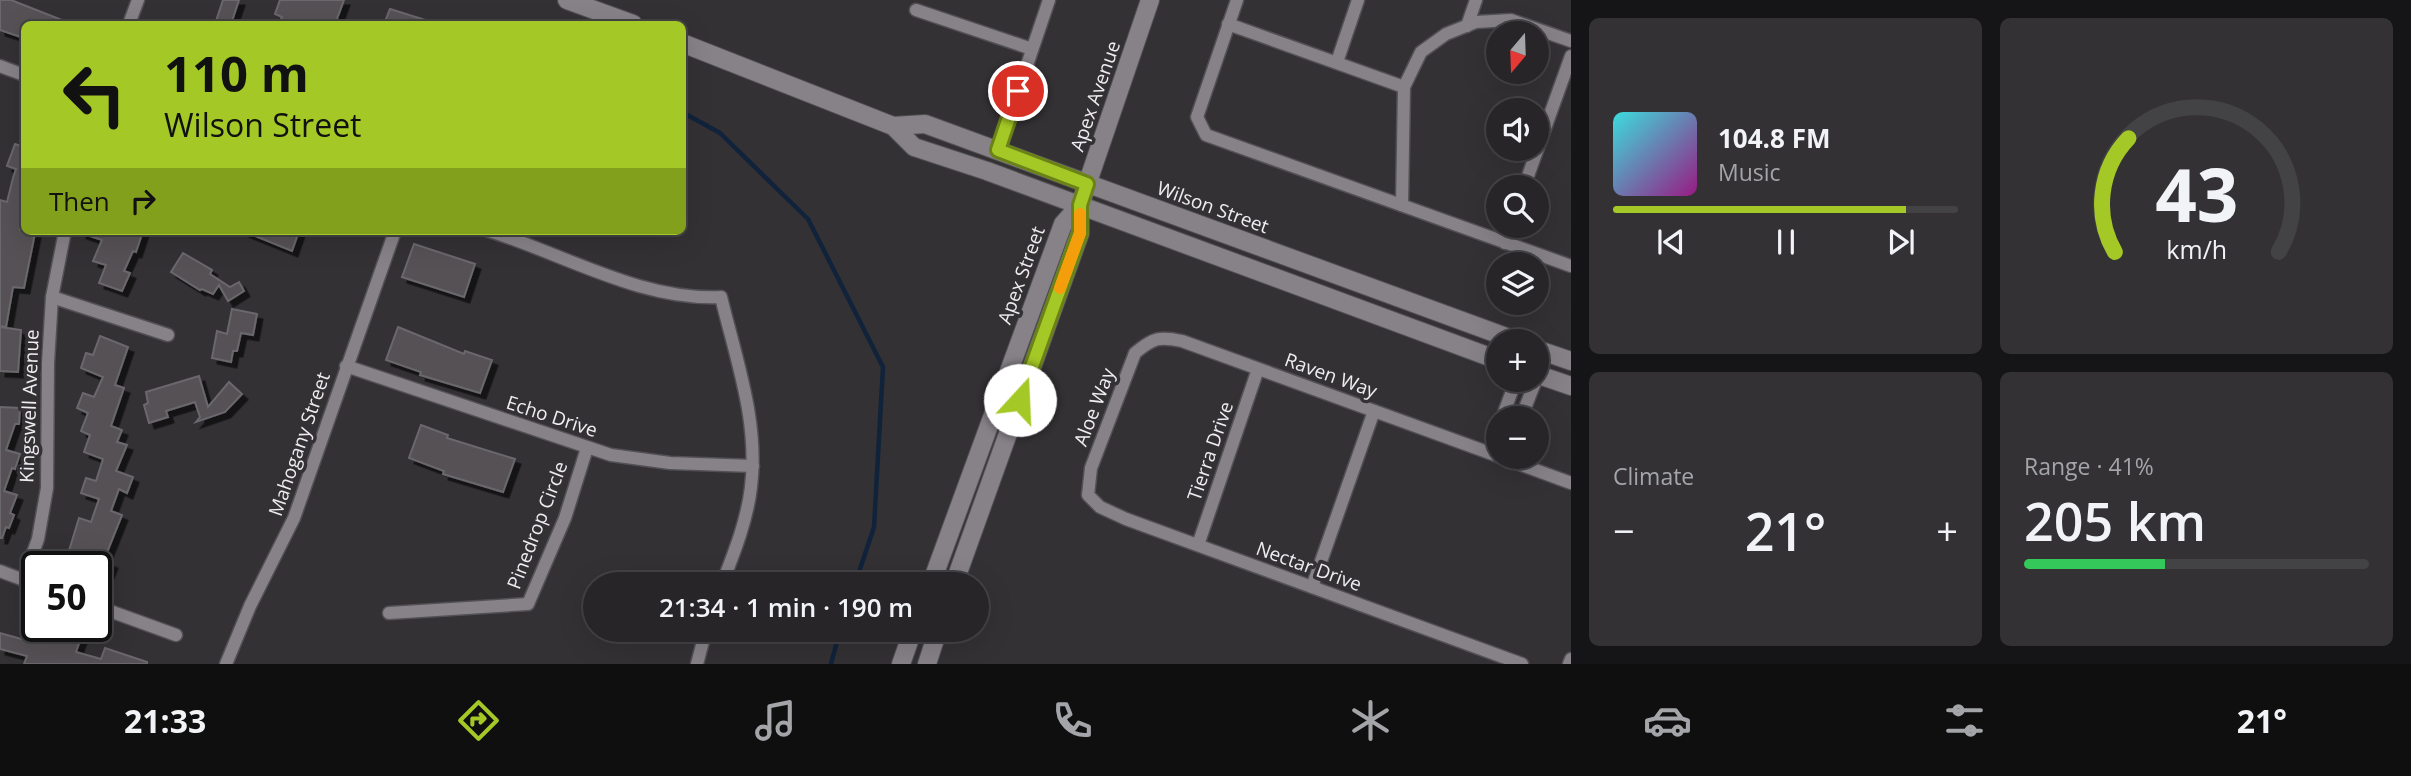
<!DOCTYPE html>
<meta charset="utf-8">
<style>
body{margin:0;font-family:"Open Sans",sans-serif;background:#333134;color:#f1f3f6;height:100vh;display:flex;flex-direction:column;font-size:26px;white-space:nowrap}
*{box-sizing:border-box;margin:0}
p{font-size:23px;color:#a4a5a8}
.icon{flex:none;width:38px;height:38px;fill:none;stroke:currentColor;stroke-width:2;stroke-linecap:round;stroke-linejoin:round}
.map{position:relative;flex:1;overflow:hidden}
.panel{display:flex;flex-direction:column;gap:18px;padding:18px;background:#151416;width:840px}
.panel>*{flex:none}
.guide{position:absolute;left:21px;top:21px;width:665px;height:214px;border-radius:10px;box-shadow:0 7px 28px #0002,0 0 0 2px #434245;background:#a4c825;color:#111;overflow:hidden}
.needle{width:46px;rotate:199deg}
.buttons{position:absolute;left:1486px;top:21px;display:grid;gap:14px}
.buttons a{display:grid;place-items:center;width:63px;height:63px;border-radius:50%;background:#272528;box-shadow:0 7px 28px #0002,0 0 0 2px #434245;font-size:35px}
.speed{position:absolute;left:21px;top:551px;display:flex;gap:14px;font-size:35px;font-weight:700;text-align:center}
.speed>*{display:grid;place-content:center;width:91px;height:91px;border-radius:50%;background:#272528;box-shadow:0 7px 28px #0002,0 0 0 2px #434245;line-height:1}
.speed .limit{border:4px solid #111;border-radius:10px;background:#fff;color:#111}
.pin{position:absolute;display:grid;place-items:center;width:60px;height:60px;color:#fff;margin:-30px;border:4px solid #fff;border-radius:50%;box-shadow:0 2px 7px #0007}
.me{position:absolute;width:77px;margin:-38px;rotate:20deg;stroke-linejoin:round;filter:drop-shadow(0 0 5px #0008)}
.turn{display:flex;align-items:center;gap:24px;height:147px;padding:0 28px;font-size:32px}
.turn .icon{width:91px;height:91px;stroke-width:2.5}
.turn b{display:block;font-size:49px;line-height:60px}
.then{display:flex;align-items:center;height:66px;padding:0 28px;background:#0003;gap:14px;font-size:26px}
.big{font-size:52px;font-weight:600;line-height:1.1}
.panel .tile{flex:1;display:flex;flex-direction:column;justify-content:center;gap:10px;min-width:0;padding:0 24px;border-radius:10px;background:#333134}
.panel .dial{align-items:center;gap:0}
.dial svg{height:182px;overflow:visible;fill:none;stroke:#434245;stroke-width:7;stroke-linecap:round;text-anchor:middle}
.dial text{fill:#f1f3f6;stroke:none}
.song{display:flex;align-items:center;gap:21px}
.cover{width:84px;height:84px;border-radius:10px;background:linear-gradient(135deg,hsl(180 70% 55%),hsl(310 70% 35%))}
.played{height:7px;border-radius:4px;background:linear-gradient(90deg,#a4c825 85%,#434245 85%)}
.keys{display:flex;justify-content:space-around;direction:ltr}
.heat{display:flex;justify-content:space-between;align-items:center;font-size:38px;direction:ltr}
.charge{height:10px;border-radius:5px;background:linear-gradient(90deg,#34c759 41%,#434245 0)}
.panel .tiles{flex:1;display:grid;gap:18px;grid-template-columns:repeat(2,1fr)}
.trip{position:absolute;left:583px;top:572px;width:406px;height:70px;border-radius:35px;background:#272528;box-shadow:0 7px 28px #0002,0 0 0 2px #434245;font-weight:600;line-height:70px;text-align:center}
.tabs{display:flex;height:112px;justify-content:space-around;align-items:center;background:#100f10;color:#a4a5a8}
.tabs .icon{width:49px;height:49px}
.tabs .selected{color:#a4c825}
.tabs b{font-size:32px;color:#f1f3f6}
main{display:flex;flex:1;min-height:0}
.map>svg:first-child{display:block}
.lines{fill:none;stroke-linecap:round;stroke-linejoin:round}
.stream{stroke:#10233a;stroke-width:4.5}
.building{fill:#545155;stroke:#6a676c;stroke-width:2;filter:url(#shadow)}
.street-casing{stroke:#525054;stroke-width:15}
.secondary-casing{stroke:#525054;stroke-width:20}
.street{stroke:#868287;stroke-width:12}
.secondary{stroke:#868287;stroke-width:18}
.route-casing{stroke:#6b8218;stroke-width:18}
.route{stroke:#a4c825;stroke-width:12}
.slow{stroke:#f59e0b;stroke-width:12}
.labels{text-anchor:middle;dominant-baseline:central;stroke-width:7;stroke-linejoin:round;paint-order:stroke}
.street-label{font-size:19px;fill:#efedf0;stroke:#343135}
</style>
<main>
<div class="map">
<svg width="1571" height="664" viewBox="0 0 1571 664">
<defs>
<filter id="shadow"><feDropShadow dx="5.5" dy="5.5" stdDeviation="0" flood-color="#0009"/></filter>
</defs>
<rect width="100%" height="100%" fill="#343135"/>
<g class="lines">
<g class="stream">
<polyline points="682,112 720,133 808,219 883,367 874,527 855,584"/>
<polyline points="831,664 840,630"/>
</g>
</g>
<g class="building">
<polygon points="0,0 11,0 72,24 24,24 24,38 0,30"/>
<polygon points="223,0 239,0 231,24 215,24"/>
<polygon points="280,0 344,0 335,24 279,24 282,17 275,14"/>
<polygon points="390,9 432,22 431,24 384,24"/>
<polygon points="15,144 24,147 24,214 20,230 35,233 24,288 13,287 6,327 0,326 0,200 7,202 13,178 16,169 7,166"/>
<polygon points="81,231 143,231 136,252 133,251 124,271 130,273 122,291 99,283 106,265 93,261 102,240 81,233"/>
<polygon points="243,231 299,231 292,251"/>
<polygon points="414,244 475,264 464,297 402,277"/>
<polygon points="183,253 212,270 210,274 230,287 239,282 244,291 228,301 219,285 213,294 202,289 200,290 171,272"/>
<polygon points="232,309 257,314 253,335 241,333 237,351 233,351 231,362 212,358 217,331 227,334"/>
<polygon points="0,327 21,330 18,372 0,371"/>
<polygon points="398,327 464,354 465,351 492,360 480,393 420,375 421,372 386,360"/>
<polygon points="100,336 128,347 115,385 124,388 111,426 122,430 117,442 127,445 116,471 133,477 127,493 119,489 111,511 122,515 104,560 112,563 105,581 96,578 96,567 64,567 79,518 91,522 99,499 81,493 86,478 96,481 103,459 84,452 90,435 81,431 88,413 77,408 83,393 94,397 103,377 81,368 86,353 93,355"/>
<polygon points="199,376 208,407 229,382 242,394 225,412 196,422 200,417 195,402 166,411 168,417 149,423 144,405 148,403 146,392"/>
<polygon points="0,407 20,408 19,424 15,424 6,450 20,454 15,469 12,468 4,491 17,495 10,513 14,515 9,528 6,527 2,538 0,538"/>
<polygon points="421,425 448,435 447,438 515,459 503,492 443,474 444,471 409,458"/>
<polygon points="30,626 47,626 46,628 81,638 76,652 101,659 105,648 147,662 147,664 24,664 27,656 0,649 0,633 25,640"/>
</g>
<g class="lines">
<defs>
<g id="street">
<polyline points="1237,0 1197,117 1206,135 1571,266"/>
<polyline points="916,10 1032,49"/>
<polyline points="129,24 138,0"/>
<polyline points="1228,24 1404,87"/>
<polyline points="1467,26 1476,0"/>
<polyline points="1337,62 1358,0"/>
<polyline points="0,66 24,75"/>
<polyline points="998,151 1049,0"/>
<polyline points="1524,187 1571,56"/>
<polyline points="1402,205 1404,87 1421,52 1446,34 1476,22 1511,20 1571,41"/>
<path d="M489,231C564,254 641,301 721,297C736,359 759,422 751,487C747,521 734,553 722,584"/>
<polyline points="1505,243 1511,226"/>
<polyline points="52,297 168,335"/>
<polyline points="346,366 611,455 670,463 753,466"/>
<polyline points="1502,418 1516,380"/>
<polyline points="1521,418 1536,380"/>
<polyline points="1490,453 1498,430"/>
<path d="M1498,456L1182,341C1159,336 1153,338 1135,353L1091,468L1088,495L1100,507L1126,519L1522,664"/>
<polyline points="1500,457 1571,483"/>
<polyline points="1198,545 1258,369"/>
<polyline points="0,571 37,585"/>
<polyline points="23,580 38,539 47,488 48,363 52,297 65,231"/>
<polyline points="1312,587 1374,411"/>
<polyline points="96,606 176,635"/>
<polyline points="389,613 528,604 565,518 587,448"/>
<polyline points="226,664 250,606 294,518 395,231"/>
<polyline points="697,664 706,630"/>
<polyline points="1569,664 1571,659"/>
</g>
<g id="secondary">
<polyline points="567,0 633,24"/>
<polyline points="682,43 893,126 914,147 987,171 1498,360"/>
<polyline points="893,126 925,124 1517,341"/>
<polyline points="1536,349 1571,361"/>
<polyline points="1536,374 1571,386"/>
<polyline points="931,584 1063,224 1080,205"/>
<polyline points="954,584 1080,233 1080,205 1150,0"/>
<polyline points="901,664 913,630"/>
<polyline points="927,664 938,630"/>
</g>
</defs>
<use href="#street" class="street-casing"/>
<use href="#secondary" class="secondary-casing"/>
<use href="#street" class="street"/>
<use href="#secondary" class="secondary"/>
</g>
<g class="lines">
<defs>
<polyline id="route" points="1018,91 998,150 1087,184 1080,205 1080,233 1020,400"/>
</defs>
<use href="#route" class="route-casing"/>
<use href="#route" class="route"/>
<polyline class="slow" points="1060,288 1080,233 1080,214"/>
</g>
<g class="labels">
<g class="street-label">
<text transform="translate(1095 96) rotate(-71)">Apex Avenue</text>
<text transform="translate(1213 207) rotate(20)">Wilson Street</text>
<text transform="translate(1021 275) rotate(-70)">Apex Street</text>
<text transform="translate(1331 375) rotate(20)">Raven Way</text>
<text transform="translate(29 406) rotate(-88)">Kingswell Avenue</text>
<text transform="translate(1094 407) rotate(-69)">Aloe Way</text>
<text transform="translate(552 416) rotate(18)">Echo Drive</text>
<text transform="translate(299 444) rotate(-71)">Mahogany Street</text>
<text transform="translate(1210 451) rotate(-71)">Tierra Drive</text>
<text transform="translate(537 525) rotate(-69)">Pinedrop Circle</text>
<text transform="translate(1309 566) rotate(20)">Nectar Drive</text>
</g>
</g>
</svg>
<div class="buttons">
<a><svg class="needle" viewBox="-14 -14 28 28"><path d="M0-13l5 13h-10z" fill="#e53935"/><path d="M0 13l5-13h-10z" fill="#a4a5a8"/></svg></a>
<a><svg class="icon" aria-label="sound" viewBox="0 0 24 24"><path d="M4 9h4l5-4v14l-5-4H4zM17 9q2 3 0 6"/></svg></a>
<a><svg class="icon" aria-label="search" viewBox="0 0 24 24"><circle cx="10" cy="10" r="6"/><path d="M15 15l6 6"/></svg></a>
<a><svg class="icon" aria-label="layers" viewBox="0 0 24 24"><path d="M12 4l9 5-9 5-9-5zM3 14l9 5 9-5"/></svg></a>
<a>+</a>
<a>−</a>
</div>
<div class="speed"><div class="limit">50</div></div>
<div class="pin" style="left:1018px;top:91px;background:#d93025"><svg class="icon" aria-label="arrive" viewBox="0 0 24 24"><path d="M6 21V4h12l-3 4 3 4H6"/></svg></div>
<svg class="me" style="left:1020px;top:400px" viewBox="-20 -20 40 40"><circle r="19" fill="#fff"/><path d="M0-13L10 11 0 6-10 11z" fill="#a4c825"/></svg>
<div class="trip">21:34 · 1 min · 190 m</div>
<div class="guide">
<div class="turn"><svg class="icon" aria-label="left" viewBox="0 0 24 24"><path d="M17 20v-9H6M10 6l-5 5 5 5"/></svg><div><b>110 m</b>Wilson Street</div></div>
<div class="then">Then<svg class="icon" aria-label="right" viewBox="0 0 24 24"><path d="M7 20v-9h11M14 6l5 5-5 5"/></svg></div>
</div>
</div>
<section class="panel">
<div class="tiles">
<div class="tile">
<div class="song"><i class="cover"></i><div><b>104.8 FM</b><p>Music</p></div></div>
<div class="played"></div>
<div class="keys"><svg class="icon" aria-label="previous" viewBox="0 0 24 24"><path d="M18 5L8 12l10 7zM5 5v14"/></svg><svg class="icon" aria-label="pause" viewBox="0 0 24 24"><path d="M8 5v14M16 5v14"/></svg><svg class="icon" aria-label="next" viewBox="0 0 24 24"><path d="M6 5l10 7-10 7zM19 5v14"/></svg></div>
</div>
<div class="tile dial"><svg viewBox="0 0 100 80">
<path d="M14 69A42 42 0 1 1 86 69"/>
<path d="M14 69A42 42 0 0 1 20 19" stroke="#a4c825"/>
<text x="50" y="56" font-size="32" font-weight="700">43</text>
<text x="50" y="72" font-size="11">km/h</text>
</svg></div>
<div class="tile"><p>Climate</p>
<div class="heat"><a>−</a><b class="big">21°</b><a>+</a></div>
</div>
<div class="tile"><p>Range · 41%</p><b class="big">205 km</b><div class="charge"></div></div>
</div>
</section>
</main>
<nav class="tabs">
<b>21:33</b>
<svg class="icon selected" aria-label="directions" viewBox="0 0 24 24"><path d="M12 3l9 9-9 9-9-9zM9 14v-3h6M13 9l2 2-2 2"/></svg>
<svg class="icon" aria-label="music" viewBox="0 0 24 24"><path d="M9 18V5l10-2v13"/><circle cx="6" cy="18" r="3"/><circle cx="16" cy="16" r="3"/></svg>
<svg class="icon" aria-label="phone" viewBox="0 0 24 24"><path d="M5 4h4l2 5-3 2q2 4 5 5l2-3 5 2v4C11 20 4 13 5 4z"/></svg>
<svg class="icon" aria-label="climate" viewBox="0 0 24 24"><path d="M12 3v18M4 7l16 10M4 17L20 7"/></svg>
<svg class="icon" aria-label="car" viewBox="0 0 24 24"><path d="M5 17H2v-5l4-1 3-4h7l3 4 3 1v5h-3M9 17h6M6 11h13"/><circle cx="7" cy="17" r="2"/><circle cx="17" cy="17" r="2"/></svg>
<svg class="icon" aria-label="filters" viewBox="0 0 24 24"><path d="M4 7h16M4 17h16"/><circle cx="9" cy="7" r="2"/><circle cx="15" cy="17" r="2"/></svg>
<b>21°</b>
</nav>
